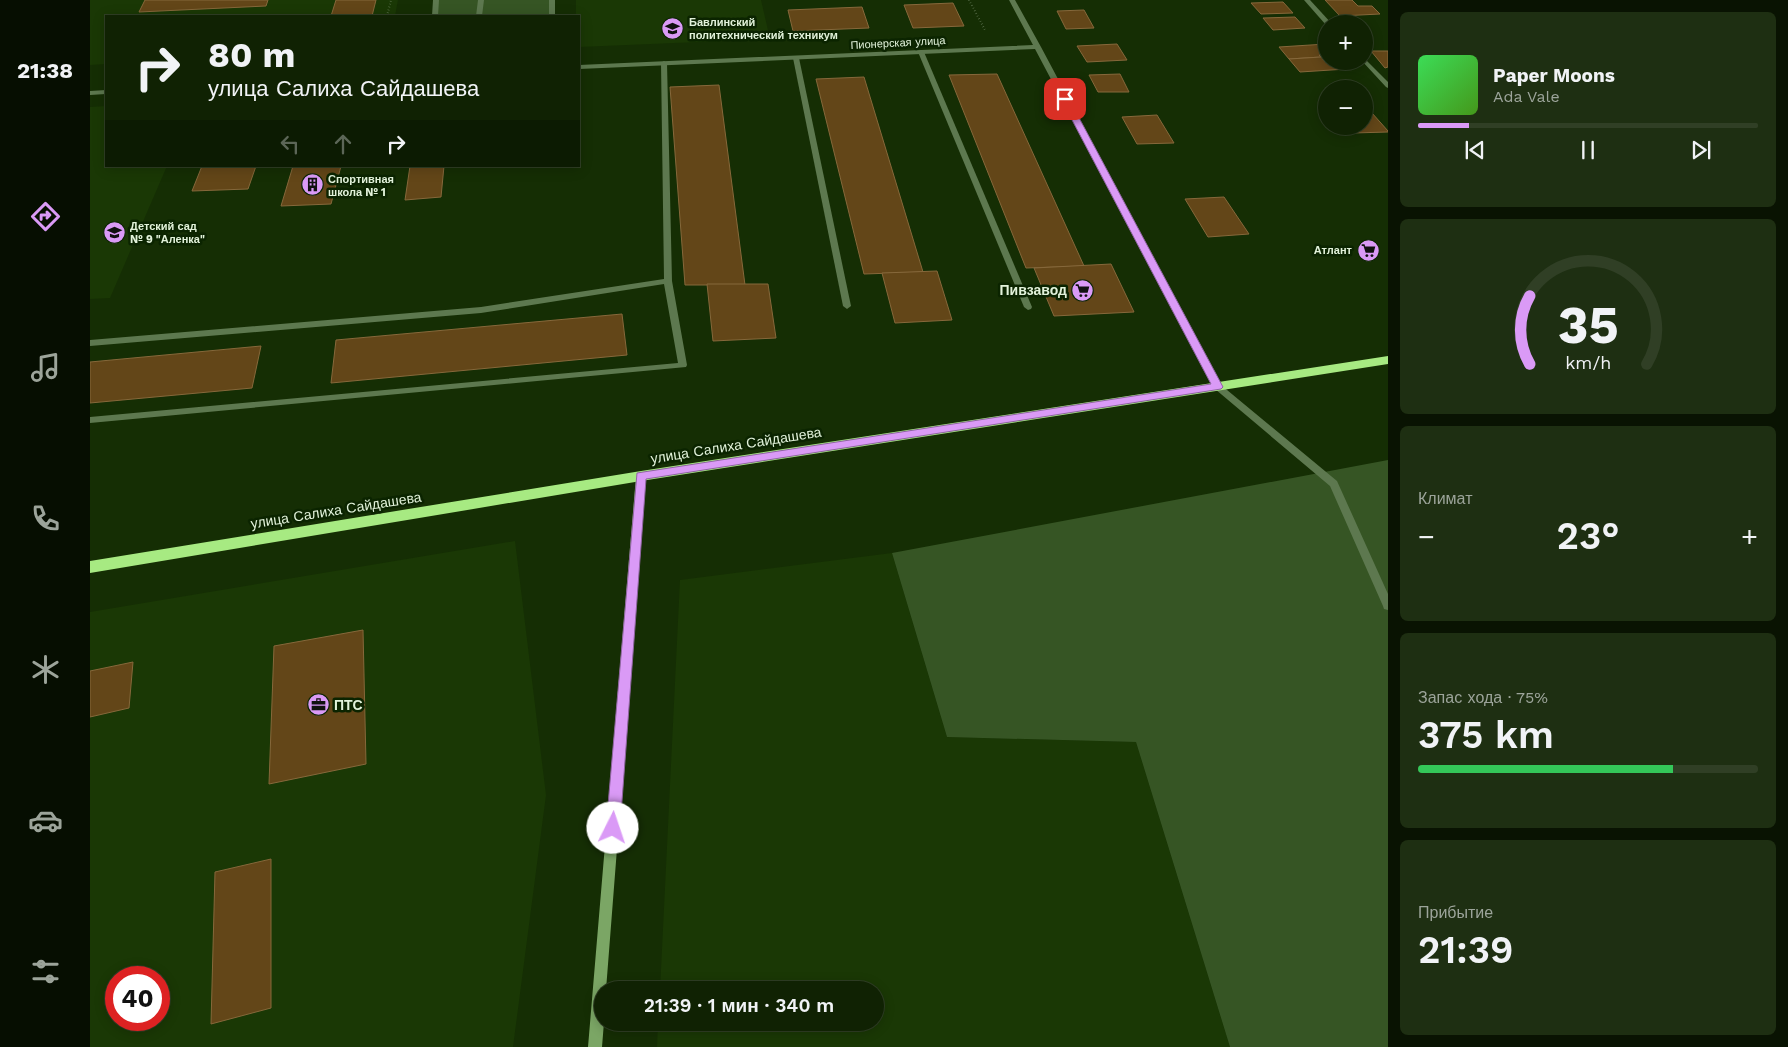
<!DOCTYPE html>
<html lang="ru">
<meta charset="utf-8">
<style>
body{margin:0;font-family:"Work Sans",sans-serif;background:#1e2f12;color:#f1f3f6;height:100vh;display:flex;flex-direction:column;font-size:19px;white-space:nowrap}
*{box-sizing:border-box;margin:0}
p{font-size:16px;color:#9ca49a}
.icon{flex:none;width:28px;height:28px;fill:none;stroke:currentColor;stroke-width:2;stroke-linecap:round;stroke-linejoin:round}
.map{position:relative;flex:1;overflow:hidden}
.side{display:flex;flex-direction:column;gap:12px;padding:12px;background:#091302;width:400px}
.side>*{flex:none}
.banner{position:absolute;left:15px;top:15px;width:475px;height:152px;border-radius:0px;box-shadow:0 2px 12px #0003,0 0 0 1px #303f25;background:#102203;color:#f1f3f6;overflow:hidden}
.controls{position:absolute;left:1228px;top:15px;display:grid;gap:10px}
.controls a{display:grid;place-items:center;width:55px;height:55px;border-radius:50%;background:#102203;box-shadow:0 2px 12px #0003,0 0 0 1px #303f25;font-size:25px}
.speed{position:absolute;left:15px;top:966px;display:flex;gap:10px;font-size:25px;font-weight:700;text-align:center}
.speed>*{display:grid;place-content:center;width:65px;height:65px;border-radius:50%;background:#102203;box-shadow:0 2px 12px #0003,0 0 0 1px #303f25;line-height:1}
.speed .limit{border:8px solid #d22;background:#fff;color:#111}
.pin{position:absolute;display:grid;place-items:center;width:42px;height:42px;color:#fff;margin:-21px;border-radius:10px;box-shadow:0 2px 8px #0006}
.me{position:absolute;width:55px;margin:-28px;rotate:4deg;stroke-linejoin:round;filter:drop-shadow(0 0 4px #0008)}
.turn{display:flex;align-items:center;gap:18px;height:105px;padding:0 20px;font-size:22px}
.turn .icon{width:65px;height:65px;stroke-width:2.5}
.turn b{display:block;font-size:35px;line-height:42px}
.lanes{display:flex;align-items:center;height:48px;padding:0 20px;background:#0003;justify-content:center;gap:25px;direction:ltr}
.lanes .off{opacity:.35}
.big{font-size:38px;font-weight:600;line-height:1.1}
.side .tile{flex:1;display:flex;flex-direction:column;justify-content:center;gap:8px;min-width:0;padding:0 18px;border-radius:8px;background:#1e2f12}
.side .dial{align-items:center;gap:0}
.dial svg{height:130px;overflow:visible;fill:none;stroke:#303f25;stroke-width:7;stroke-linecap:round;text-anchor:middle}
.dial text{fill:#f1f3f6;stroke:none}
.song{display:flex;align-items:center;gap:15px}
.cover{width:60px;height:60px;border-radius:8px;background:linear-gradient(135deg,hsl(130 70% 55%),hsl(100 70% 35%))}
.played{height:5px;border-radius:2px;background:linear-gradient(90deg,#da9af6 15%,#303f25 15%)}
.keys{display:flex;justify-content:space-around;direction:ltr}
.heat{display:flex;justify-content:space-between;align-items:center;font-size:28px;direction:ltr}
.charge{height:8px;border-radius:4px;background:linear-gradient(90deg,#34c759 75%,#303f25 0)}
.trip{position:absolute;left:504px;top:981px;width:290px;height:50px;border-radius:25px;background:#102203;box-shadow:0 2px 12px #0003,0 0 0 1px #303f25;font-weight:600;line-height:50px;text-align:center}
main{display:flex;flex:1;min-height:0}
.tab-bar{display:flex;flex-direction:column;width:90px;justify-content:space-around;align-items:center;background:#060e01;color:#9ca49a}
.tab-bar .icon{width:35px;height:35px}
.tab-bar .active{color:#da9af6}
.tab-bar b{font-size:22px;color:#f1f3f6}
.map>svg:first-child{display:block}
.built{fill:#1a3805;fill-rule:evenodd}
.green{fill:#365524}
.building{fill:#634618;stroke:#86683b}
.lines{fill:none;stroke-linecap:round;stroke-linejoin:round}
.path{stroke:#6d8260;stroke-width:2;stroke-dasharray:0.5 2.5;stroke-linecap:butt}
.lane{fill:#5d784f;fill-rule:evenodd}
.street{fill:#5d784f;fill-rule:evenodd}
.secondary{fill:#7ba665;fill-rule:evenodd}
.highway{fill:#a7ea82;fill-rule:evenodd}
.route{fill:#da9af6;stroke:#8e64a0}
.labels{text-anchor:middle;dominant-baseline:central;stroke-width:5;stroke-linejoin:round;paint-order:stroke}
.far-poi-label{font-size:11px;font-weight:bold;fill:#e2f2da;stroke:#0b2400;text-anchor:start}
.far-street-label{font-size:11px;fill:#e2f2da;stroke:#0b2400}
.poi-label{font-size:14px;font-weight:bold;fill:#e2f2da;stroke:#0b2400;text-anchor:end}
.street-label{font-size:14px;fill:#e2f2da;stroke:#0b2400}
</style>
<main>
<nav class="tab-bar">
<b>21:38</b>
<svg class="icon active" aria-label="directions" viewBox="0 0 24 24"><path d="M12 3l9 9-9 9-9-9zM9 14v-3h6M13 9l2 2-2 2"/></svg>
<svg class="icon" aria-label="music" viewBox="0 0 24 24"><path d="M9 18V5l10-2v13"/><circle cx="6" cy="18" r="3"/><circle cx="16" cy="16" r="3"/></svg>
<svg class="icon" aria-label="phone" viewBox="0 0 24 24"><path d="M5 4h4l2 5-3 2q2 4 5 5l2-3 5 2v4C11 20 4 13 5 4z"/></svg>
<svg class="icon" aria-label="climate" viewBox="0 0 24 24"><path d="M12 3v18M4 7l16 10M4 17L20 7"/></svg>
<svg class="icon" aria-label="car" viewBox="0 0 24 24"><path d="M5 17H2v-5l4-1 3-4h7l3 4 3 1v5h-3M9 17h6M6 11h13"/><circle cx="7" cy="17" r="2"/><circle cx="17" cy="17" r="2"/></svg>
<svg class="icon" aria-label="filters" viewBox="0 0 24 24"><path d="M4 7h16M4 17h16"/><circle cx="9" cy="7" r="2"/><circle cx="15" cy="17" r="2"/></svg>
</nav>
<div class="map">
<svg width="1298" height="1047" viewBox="0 0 1298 1047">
<rect width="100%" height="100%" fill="#152e04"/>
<g class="built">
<polygon points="0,0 308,0 305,16 16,16 16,64 0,65"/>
<polygon points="486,0 671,0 680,39 489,47 489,16 486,16"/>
<polygon points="16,106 16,166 77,166 20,298 0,299 0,107"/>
<path d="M425,541L456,795L423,1047H0V612ZM26,978H69V1020H26Z"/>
<polygon points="802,553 857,737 1046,742 1140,1047 567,1047 568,1023 785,1022 785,990 570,990 590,580"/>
</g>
<g class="green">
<polygon points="346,0 462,0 462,16 345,16"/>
<polygon points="1298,460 1298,1047 1140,1047 1046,742 857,737 802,553"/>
</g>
<g class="building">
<polygon points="55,0 178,0 176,6 49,12"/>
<polygon points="246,0 286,0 282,16 241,16"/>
<polygon points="1235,0 1262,0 1268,6 1282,6 1290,14 1250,16"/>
<polygon points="1193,2 1203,13 1171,14 1161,3"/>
<polygon points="863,3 874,26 823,28 814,5"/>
<polygon points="772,7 779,28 703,31 698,10"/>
<polygon points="994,10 1004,28 976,29 967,11"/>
<polygon points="1205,17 1215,28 1183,30 1173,18"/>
<polygon points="1027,44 1037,60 997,62 987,46"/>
<polygon points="1236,44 1236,55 1229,55 1231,57 1199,59 1189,47"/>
<polygon points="1281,51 1298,51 1298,67 1295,68"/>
<polygon points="1231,57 1236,63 1250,62 1257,69 1210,72 1199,59"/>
<polygon points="907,74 994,266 936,268 859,75"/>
<polygon points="1030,74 1039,92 1008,92 999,75"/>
<polygon points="774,77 833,272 774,274 726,79"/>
<polygon points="629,85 655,285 595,285 580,87"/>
<polygon points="1274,104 1298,131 1298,132 1263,133 1257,126 1274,126"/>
<polygon points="1067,115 1084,143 1047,144 1032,117"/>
<polygon points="112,166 166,166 158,189 102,191"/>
<polygon points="203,166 251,166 241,204 191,206"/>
<polygon points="320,166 354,166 351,197 315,200"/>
<polygon points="1134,197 1159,234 1118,237 1095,199"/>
<polygon points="1021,264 1044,312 964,316 944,268"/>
<polygon points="847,271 862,320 805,323 792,273"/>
<polygon points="617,284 678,284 686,338 623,341"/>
<polygon points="532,314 537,355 241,383 246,340"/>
<polygon points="171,346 162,388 0,403 0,362"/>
<polygon points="273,630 276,764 179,784 184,646"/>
<polygon points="43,662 39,708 0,717 0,671"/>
<polygon points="181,859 181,1008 121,1024 125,872"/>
</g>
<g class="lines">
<g class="path">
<polyline points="879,0 895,30"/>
<polyline points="297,16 301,0"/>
</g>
<g class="lane">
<polygon points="831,50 834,52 942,307 941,309 938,310 934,307 828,52"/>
<polygon points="706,56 709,58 761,306 757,309 753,306 703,58"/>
<polygon points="574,61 577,63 582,281 597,365 596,367 0,423 0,417 588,363 574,284 391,313 0,346 0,340 391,307 574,279 571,63"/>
<polygon points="1128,384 1131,385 1247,481 1298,594 1298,610 1294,609 1293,606 1240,486 1125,389 1124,387"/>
</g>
<g class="street">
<polygon points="343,0 349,0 348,16 342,16"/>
<polygon points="388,0 394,0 392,16 386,16"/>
<rect x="459" y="0" width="6" height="16"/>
<polygon points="919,0 925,0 951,47 1132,387 1131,389 1128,390 1124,387 945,49 489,69 489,65 943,45"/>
<polygon points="1214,0 1220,0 1242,24 1236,25"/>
<polygon points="1274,58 1298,82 1298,88 1296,87 1272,61 1274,61"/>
<polygon points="16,90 16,94 0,95 0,91"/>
</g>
<polygon class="secondary" points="551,472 556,476 516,990 512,990 512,1022 514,1022 512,1047 498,1047 546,476"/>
<polygon class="highway" points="1298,356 1298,364 551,481 0,573 0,561 551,471"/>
</g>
<polygon class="route" points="973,97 979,99 1133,387 1131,389 556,479 530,828 528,833 523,835 518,833 516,828 547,473 1121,384 971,99"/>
<defs>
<symbol id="university-disc" viewBox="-11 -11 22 22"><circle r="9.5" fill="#da9af6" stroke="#0b2400"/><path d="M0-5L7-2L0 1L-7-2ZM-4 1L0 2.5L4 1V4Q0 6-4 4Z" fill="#111"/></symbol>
<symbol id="building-disc" viewBox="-11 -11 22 22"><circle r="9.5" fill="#da9af6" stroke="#0b2400"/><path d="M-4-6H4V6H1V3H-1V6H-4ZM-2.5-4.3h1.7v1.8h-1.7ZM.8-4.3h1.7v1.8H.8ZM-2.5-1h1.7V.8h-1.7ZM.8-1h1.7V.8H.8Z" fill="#111"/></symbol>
<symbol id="school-disc" viewBox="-11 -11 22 22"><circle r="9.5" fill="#da9af6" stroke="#0b2400"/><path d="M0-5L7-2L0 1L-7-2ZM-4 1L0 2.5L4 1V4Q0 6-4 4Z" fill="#111"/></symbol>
<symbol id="supermarket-disc" viewBox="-11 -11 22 22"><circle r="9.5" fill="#da9af6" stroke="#0b2400"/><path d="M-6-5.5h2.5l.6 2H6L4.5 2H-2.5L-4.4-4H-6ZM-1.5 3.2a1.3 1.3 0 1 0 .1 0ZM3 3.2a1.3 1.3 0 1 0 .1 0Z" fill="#111"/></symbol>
<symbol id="office-disc" viewBox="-11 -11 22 22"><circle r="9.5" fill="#da9af6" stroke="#0b2400"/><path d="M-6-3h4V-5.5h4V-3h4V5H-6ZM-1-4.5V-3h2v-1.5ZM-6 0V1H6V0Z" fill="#111"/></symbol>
</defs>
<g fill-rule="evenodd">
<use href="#university-disc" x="570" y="16" width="25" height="25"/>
<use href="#building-disc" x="210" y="172" width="25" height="25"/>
<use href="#school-disc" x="12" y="220" width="25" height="25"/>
<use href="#supermarket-disc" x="1266" y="238" width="25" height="25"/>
<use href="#supermarket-disc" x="980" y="278" width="25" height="25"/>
<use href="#office-disc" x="216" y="692" width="25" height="25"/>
</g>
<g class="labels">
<g class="far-poi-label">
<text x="599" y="22">Бавлинский<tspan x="599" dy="13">политехнический техникум</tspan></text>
<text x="238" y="179">Спортивная<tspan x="238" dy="13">школа № 1</tspan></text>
<text x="40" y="226">Детский сад<tspan x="40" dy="13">№ 9 "Аленка"</tspan></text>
<text x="1262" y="250" text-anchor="end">Атлант</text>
</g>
<g class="far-street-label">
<text transform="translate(808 43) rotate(-3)">Пионерская улица</text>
</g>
<g class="poi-label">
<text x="977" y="290">Пивзавод</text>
<text x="244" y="705" text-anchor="start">ПТС</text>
</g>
<g class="street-label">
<text transform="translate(646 445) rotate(-9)">улица Салиха Сайдашева</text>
<text transform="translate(246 510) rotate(-9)">улица Салиха Сайдашева</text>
</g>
</g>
</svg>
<div class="controls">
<a>+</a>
<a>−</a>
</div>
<div class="speed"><div class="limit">40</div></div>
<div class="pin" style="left:975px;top:99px;background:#d93025"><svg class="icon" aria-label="arrive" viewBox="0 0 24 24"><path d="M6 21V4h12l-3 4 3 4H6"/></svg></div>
<svg class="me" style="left:523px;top:828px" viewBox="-20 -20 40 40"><circle r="19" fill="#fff"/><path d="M0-13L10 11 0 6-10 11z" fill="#da9af6"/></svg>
<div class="trip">21:39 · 1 мин · 340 m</div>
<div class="banner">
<div class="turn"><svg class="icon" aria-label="right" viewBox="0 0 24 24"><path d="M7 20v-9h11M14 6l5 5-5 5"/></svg><div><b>80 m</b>улица Салиха Сайдашева</div></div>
<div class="lanes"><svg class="icon off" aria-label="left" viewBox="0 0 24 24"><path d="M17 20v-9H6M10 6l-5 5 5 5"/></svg><svg class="icon off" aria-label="ahead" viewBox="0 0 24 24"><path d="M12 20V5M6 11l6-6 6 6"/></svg><svg class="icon" aria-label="right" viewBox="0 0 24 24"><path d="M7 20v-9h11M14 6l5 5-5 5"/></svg></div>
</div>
</div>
<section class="side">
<div class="tile">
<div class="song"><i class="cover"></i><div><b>Paper Moons</b><p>Ada Vale</p></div></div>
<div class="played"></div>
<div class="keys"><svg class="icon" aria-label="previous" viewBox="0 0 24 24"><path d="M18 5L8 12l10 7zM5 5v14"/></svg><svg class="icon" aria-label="pause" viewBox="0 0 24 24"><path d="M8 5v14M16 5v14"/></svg><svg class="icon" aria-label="next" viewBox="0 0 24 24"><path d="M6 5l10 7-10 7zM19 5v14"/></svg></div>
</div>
<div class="tile dial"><svg viewBox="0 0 100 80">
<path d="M14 69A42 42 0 1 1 86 69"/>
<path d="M14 69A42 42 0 0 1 14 27" stroke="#da9af6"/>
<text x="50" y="56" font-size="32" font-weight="700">35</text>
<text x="50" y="72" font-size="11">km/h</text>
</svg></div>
<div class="tile"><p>Климат</p>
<div class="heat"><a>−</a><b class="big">23°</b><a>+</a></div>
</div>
<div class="tile"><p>Запас хода · 75%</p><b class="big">375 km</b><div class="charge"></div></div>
<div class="tile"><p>Прибытие</p><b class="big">21:39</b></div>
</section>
</main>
